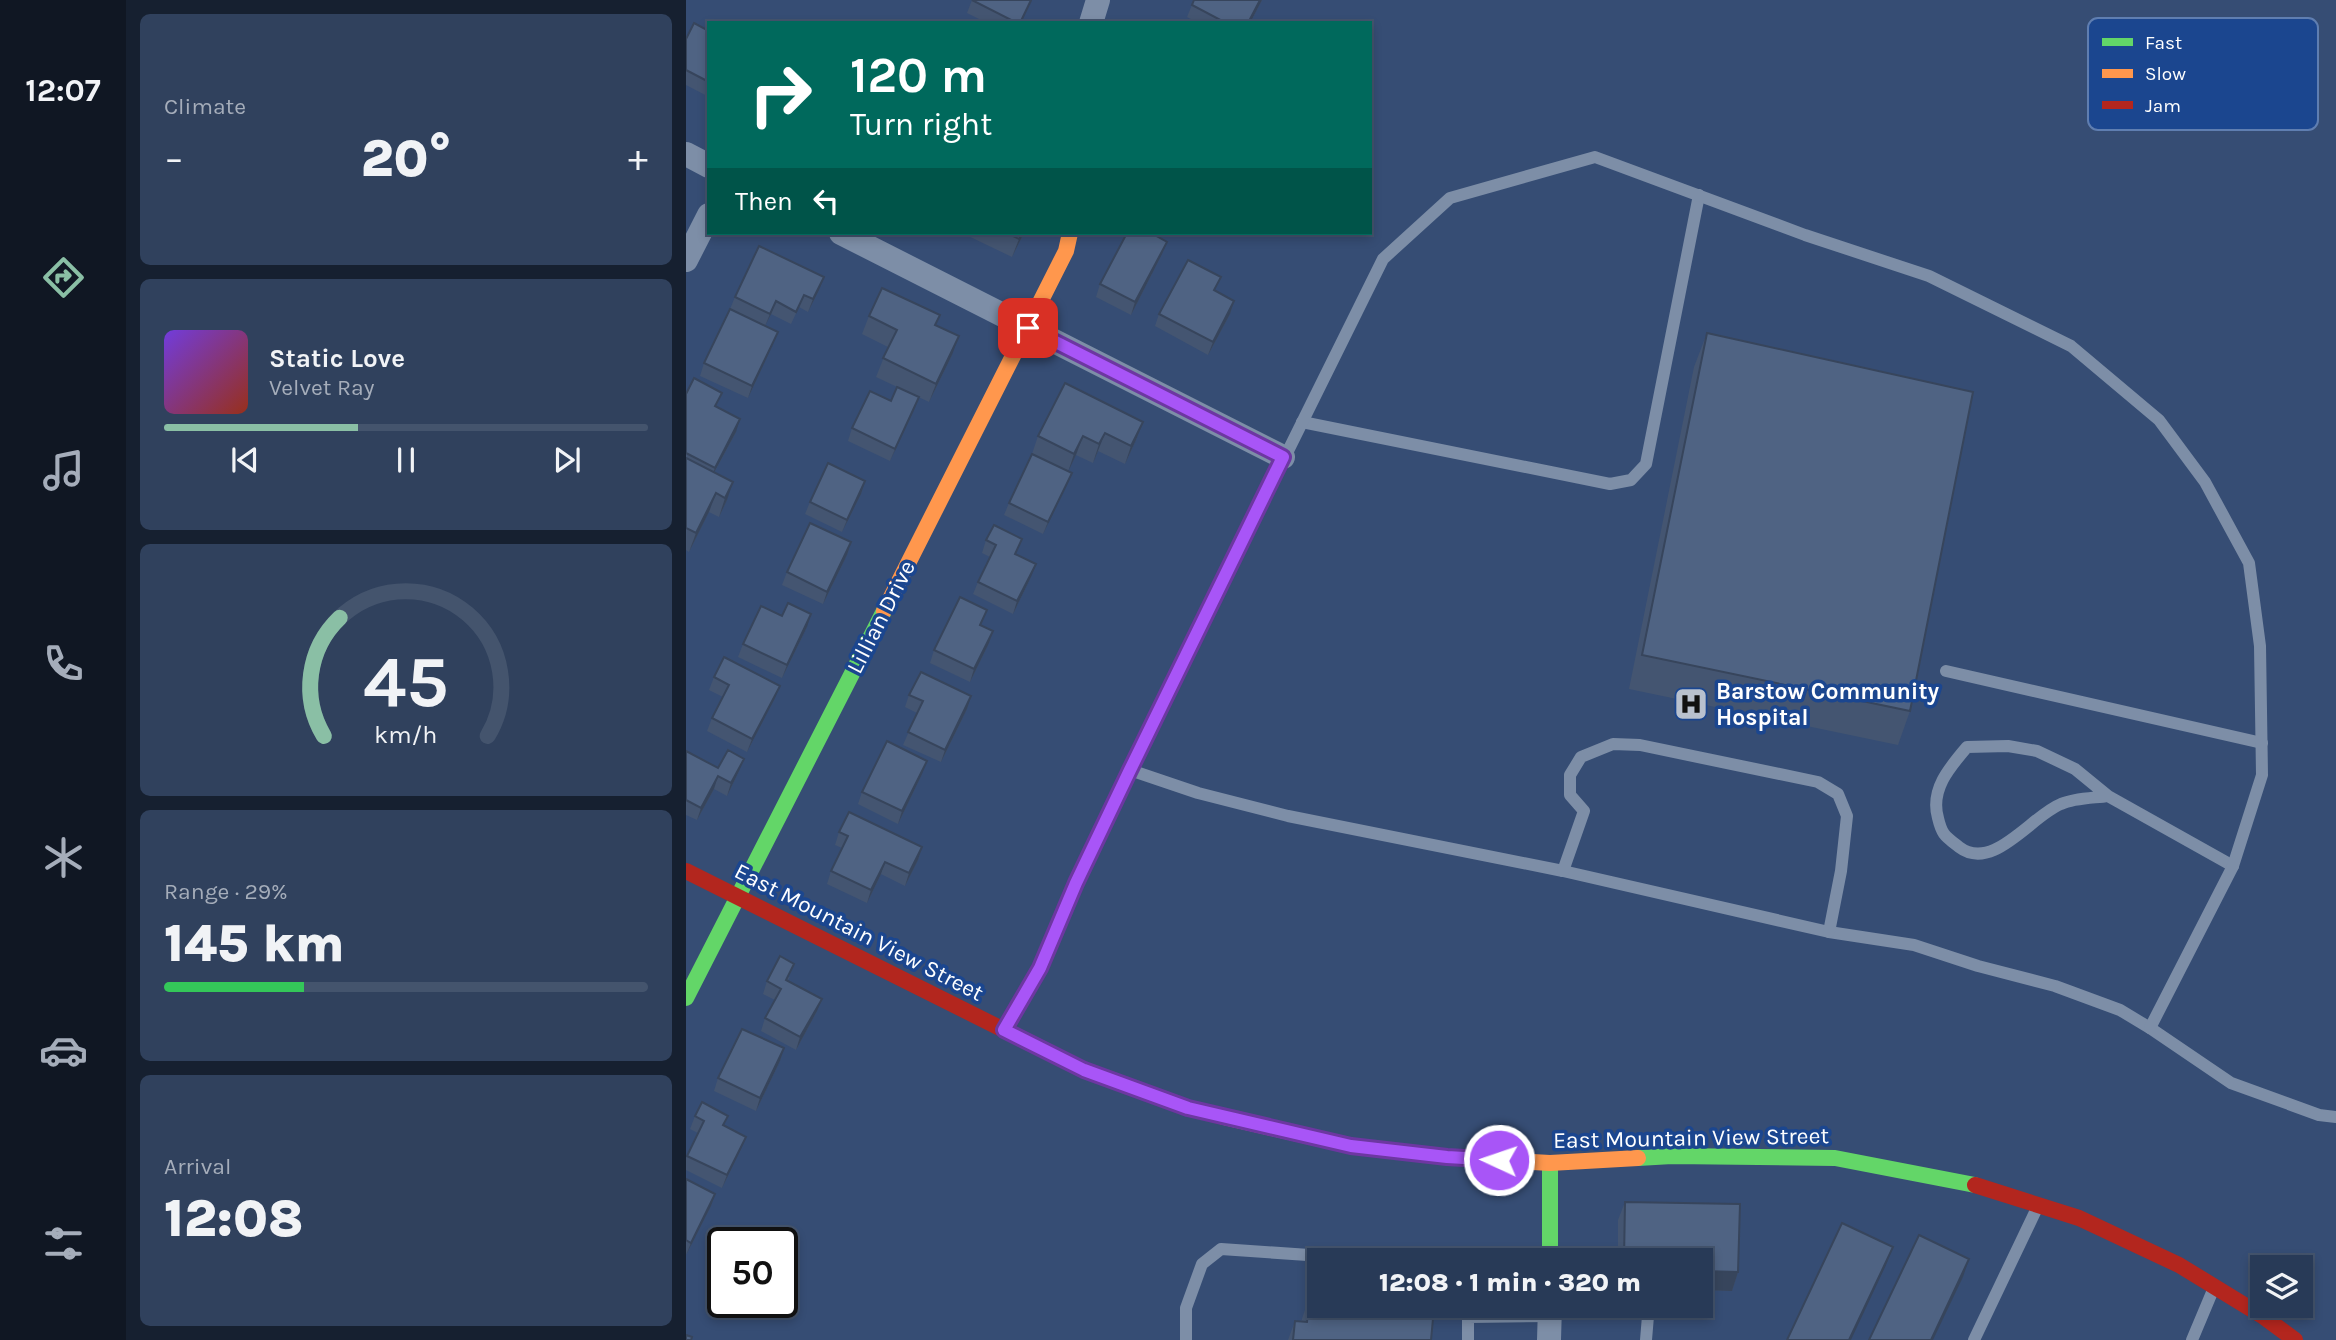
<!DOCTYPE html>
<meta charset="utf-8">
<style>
body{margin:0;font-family:Karla,sans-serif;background:#30415d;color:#f1f3f6;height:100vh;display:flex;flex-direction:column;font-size:26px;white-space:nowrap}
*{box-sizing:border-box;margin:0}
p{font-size:23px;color:#a5adba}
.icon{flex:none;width:38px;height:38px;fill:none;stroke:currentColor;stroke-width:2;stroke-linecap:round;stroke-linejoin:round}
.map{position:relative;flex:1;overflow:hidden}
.drawer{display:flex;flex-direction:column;gap:14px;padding:14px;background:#162030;width:560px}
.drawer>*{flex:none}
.banner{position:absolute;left:21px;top:21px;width:665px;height:214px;border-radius:0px;box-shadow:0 4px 10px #0003,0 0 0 2px #44546d;background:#00695c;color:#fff;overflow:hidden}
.tools{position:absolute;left:1564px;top:1255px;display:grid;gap:14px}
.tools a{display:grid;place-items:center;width:63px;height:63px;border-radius:0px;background:#283a57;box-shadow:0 4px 10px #0003,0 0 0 2px #44546d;font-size:35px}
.speed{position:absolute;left:21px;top:1227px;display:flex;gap:14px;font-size:35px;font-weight:700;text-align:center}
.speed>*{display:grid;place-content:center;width:91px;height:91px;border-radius:50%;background:#283a57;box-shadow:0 4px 10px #0003,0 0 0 2px #44546d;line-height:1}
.speed .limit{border:4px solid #111;border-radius:10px;background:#fff;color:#111}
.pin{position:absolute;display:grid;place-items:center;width:60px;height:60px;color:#fff;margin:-30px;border-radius:14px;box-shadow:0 4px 10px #0006}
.me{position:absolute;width:77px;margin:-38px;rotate:273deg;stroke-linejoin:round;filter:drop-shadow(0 0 5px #0008)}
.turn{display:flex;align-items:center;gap:24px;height:147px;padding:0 28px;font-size:32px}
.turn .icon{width:91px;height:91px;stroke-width:2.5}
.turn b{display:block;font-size:49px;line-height:60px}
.then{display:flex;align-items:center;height:66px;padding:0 28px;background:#0003;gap:14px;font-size:26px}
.big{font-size:52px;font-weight:800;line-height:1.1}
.drawer .card{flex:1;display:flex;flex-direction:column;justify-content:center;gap:10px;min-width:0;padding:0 24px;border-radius:10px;background:#30415d}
.drawer .dial{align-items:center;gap:0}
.dial svg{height:182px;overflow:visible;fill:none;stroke:#44546d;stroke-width:7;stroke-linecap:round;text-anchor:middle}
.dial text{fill:#f1f3f6;stroke:none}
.song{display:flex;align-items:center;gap:21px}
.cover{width:84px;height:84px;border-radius:10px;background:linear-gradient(135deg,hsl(260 70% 55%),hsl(10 70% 35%))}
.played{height:7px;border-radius:4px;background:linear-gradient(90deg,#8abfa5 40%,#44546d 40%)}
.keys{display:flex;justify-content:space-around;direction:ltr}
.heat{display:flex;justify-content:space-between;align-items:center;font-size:38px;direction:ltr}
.charge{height:10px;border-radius:5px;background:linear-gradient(90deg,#34c759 29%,#44546d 0)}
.trip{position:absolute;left:621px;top:1248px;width:406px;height:70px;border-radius:0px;background:#283a57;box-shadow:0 4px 10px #0003,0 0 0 2px #44546d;font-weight:800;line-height:70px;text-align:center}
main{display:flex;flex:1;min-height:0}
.tabs{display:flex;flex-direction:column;width:126px;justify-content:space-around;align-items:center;background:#101723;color:#a5adba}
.tabs .icon{width:49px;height:49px}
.tabs .current{color:#8abfa5}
.tabs b{font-size:32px;color:#f1f3f6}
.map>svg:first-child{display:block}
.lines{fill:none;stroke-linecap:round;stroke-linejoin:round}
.lane{stroke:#7d8ea7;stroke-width:12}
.street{stroke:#7d8ea7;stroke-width:24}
.fast{stroke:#63d668;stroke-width:16}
.slow{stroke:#ff974d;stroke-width:16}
.jam{stroke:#b3261e;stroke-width:16}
.wall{fill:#445571}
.shaded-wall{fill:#37455c}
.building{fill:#4f6383;stroke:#37455c;stroke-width:2}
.route-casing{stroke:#6d37a1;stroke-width:18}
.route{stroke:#a855f7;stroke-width:12}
.labels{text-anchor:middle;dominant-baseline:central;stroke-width:7;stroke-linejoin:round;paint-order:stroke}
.street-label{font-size:23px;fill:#fff;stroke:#1b468f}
.poi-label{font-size:23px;font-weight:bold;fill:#fff;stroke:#1b468f;text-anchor:start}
.key{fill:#1b468f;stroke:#5f7eb1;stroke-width:2}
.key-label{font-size:19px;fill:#fff}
</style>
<main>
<nav class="tabs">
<b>12:07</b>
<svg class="icon current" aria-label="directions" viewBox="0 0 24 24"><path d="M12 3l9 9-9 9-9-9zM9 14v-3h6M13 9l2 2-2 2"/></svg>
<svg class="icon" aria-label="music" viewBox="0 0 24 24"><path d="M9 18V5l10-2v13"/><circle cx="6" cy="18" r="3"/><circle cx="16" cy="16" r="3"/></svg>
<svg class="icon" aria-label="phone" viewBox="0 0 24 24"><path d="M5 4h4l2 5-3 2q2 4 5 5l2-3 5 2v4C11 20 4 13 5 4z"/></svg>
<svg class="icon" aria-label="climate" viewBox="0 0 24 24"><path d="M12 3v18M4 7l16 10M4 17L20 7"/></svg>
<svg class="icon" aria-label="car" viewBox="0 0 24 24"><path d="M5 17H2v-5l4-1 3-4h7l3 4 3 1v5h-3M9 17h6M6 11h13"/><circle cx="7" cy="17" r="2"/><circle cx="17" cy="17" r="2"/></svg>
<svg class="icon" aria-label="filters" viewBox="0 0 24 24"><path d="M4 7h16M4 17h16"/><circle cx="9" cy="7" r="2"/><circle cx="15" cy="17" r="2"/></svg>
</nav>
<section class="drawer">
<div class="card"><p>Climate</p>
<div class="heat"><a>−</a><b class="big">20°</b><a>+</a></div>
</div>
<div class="card">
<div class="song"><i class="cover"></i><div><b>Static Love</b><p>Velvet Ray</p></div></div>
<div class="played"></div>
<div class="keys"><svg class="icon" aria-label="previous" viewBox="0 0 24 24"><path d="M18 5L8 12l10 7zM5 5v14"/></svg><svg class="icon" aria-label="pause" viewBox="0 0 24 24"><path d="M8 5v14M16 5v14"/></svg><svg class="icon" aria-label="next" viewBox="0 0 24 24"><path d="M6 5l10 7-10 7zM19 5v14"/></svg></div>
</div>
<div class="card dial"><svg viewBox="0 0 100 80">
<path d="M14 69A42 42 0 1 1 86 69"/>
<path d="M14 69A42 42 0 0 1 21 17" stroke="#8abfa5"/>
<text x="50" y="56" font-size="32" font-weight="700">45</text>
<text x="50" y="72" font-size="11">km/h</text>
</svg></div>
<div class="card"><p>Range · 29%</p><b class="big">145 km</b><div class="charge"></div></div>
<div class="card"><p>Arrival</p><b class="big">12:08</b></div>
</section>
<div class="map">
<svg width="1650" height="1340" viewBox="0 0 1650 1340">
<rect width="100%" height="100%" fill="#364d74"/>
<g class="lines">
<g class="lane">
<polyline points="616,422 924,484 945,480 960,464 1013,195"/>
<polyline points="1260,671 1576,743"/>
<polyline points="444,770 512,793 602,816 877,871 1143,932 1228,945 1292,966 1369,986 1434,1010 1464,1028"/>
<path d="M1422,796C1408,798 1388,798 1375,804C1346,815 1307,873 1273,847C1259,836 1256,835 1252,818C1244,790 1263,768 1281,747L1322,746L1351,751L1389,769L1422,796L1547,866"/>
<polyline points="877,871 898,811 884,795 884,775 895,757 927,744 954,745 1132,782 1152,794 1161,816 1155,871 1143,932"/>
<polyline points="319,1029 354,968 390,883 444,770 697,259 764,198 909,157 1119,235 1243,276 1385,346 1473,420 1519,482 1563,563 1574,646 1576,775 1547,866 1464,1028 1545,1083 1633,1115 1650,1117"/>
<polyline points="500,1340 500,1308 516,1264 535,1249 695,1260"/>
<polyline points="782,1340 782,1317 864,1316"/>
<polyline points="960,1340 962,1316"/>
<polyline points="1288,1340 1351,1208"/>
<polyline points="1506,1340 1527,1290"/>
</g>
<g class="street">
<polyline points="405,23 412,0"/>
<polyline points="0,154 23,166"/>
<polyline points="155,233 597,457"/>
<polyline points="0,260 23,215"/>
<polyline points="863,1340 864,1306"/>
</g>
<g class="fast">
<polyline points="0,998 198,611"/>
<polyline points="952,1158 986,1156 1149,1158 1289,1185"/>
<polyline points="864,1163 864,1260"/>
</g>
<g class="slow">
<polyline points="198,611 380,251 384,233"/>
<polyline points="538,1117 665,1146 761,1157 864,1163 952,1158"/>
</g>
<g class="jam">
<polyline points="0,871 398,1070 501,1108 538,1117"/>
<polyline points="1289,1185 1393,1218 1493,1265 1578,1317 1609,1340"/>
</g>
</g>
<g class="wall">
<polygon points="286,0 346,0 335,23 301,23 281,13"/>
<polygon points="508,0 576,0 564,23 512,23 501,17"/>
<polygon points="23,31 23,97 0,85 0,39"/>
<polygon points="276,233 338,233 326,257"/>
<polygon points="438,233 467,233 467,234 481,242 476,254 445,315 410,297 414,284 440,234"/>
<polygon points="138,277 133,290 122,312 113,307 105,324 85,314 79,326 87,344 62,398 14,376 18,363 44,309 49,297"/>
<polygon points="530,291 548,301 544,314 522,355 469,326 473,314"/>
<polygon points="183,316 250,325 266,355 243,402 190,377 202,347 176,334"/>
<polygon points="1021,333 1224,711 1212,745 943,689 1008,367"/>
<polygon points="0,394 31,407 50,432 28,473 41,500 33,517 23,512 3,552 0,550"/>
<polygon points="233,397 228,410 204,461 162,441 166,428 205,401"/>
<polygon points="457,422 450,440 439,464 412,451 407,463 390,455 382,471 381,485 357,534 318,515 323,503 346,454 352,436"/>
<polygon points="179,481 175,494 156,532 119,514 124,502"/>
<polygon points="300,540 330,555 345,577 327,614 287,594 292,582 304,557 296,553"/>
<polygon points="165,542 161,555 137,604 96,585 101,572"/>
<polygon points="96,616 121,627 96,678 52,657 57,644"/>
<polygon points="307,631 303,643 284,682 244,663 248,650"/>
<polygon points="28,677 89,698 61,752 21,731 26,718 37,697 23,690"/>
<polygon points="223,695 285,696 281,709 255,762 217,745 231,713 219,707"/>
<polygon points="0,751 32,768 53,771 41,796 28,789 11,820 0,815"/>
<polygon points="236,774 212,824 172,804 176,792"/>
<polygon points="153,832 236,847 232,860 219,886 195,874 181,903 141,884 145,871 156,848 149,845"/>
<polygon points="104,977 102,980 131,1011 110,1050 75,1031 79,1018 89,1000 77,994 81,981"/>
<polygon points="98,1048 94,1061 70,1111 28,1091 32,1078"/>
<polygon points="9,1116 38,1126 55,1149 36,1188 0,1170 0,1158 12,1133 4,1129"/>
<polygon points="0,1179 29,1194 25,1206 0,1255"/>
<polygon points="939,1202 1054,1204 1052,1272 1046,1291 1015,1290 1015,1260 932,1260 932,1220"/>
<polygon points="624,1294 745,1340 602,1340 609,1321 615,1322"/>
</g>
<g class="shaded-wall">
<polygon points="345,0 346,0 335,23 334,23"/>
<polygon points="574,0 576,0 564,23 562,23"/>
<polygon points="336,233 338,233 326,257 333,239"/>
<polygon points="481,242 476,254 445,315 449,302"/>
<polygon points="138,277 133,290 122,312 127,299"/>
<polygon points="90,301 85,314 79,326 84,314"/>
<polygon points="548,301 544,314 522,355 527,342"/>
<polygon points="92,332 87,344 62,398 66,386"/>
<polygon points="273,336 266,355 243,402 250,384"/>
<polygon points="233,397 228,410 204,461 209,449"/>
<polygon points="54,419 50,432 24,480 29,468"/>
<polygon points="457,422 450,440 439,464 445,446"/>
<polygon points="419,433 412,451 407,463 413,444"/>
<polygon points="397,436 390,455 382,472 388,454"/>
<polygon points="386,473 381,485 357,534 362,522"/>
<polygon points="179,481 175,494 156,532 161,520"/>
<polygon points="47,482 41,500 33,517 39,498"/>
<polygon points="30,493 23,512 3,552 10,533"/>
<polygon points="165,542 161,555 137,604 141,592"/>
<polygon points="350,564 345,577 327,614 331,601"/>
<polygon points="125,614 121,627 96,678 101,665"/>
<polygon points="307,631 303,643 284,682 288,669"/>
<polygon points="94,686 89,698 61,752 66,739"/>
<polygon points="285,696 281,709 255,762 259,750"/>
<polygon points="58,759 53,771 41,796 45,783"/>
<polygon points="241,761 236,774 212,824 216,811"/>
<polygon points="32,776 28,789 11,820 15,808"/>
<polygon points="236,847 232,860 219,886 223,873"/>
<polygon points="199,862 195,874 181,903 185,890"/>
<polygon points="136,999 131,1011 110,1050 114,1037"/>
<polygon points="98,1048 94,1061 70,1111 74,1098"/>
<polygon points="60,1137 55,1149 36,1188 41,1175"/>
<polygon points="29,1194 25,1206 0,1255 5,1243"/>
<polygon points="1207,1247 1200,1265 1165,1340 1163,1340"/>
<polygon points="1283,1259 1277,1277 1247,1340 1245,1340"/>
<polygon points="1015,1271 1052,1272 1046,1291 1015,1290"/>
</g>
<g class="building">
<polygon points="286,0 345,0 334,23 331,23"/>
<polygon points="508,0 574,0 562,23 540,23 506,5"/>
<polygon points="8,23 23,31 23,82 0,70 0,39"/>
<polygon points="321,233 336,233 333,239"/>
<polygon points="441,233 465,233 481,242 449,302 414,284"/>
<polygon points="73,246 138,277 127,299 118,295 110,312 90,301 84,314 49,297"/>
<polygon points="502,260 535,277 528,290 548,301 527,342 473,314"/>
<polygon points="196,288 254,315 249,325 273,336 250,384 197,358 211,330 183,316"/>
<polygon points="44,309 92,332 66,386 18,363"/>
<polygon points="1021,333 1287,392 1224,711 956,655"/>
<polygon points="8,378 36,393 29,406 54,419 29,468 0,453 0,394"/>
<polygon points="379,383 457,422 445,446 419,433 413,444 397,436 388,454 352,436"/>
<polygon points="211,387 233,397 209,449 166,428 184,391 205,401"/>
<polygon points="346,454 386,473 362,522 323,503"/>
<polygon points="0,458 47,482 39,498 30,493 10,533 0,528"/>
<polygon points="142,463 179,481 161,520 124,502"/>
<polygon points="124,523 165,542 141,592 101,572"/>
<polygon points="308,525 336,539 329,554 350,564 331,601 292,582 310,545 300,540"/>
<polygon points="274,597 301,610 294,625 307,631 288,669 248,650"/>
<polygon points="102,603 125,614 101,665 57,644 75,606 96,616"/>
<polygon points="38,657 94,686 66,739 26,718 43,685 28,677"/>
<polygon points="235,672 285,696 259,750 222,732 237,701 223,695"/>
<polygon points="201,741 241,761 216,811 176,792"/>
<polygon points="42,750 58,759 45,783 32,776 15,808 0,800 0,751 32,768"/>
<polygon points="163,812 236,847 223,873 199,862 185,890 145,871 162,836 153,832"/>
<polygon points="94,956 108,964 100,980 136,999 114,1037 79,1018 95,989 81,981"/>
<polygon points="56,1029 98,1048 74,1098 32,1078"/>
<polygon points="16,1102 42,1116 37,1125 60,1137 41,1175 1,1156 18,1121 9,1116"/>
<polygon points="0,1179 29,1194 5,1243 0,1240"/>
<polygon points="939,1202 1054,1204 1052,1272 1015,1271 1015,1260 938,1260"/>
<polygon points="1156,1223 1207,1247 1163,1340 1101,1340"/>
<polygon points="1233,1235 1283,1259 1245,1340 1183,1340"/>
<polygon points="624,1294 634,1295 634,1306 725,1306 748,1308 745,1340 607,1340 609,1321 621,1322"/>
<polygon points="0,1335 6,1337 5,1340 0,1340"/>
</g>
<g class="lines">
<defs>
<polyline id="route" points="342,328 597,457 444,770 390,883 354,968 318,1030 398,1070 502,1108 665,1146 761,1157 813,1160"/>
</defs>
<use href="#route" class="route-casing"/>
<use href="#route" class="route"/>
</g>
<defs>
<symbol id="hospital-square" viewBox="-11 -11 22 22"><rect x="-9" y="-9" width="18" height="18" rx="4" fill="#b9c1ce" stroke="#1b468f"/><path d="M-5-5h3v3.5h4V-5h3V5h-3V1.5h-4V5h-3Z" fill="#111"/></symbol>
</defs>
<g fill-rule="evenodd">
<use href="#hospital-square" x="986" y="685" width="38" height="38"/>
</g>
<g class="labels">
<g class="street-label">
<text transform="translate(195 617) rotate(-63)">Lillian Drive</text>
<text transform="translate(173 932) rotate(27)">East Mountain View Street</text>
<text transform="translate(1005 1138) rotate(-1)">East Mountain View Street</text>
</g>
<g class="poi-label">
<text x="1030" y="691">Barstow Community<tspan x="1030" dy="26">Hospital</tspan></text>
</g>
</g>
<rect x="1402" y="18" width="230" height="112" rx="10" class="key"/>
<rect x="1416" y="38" width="31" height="8" fill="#63d668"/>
<rect x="1416" y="69" width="31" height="9" fill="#ff974d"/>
<rect x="1416" y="101" width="31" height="8" fill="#b3261e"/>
<g class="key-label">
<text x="1459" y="49">Fast</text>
<text x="1459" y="80">Slow</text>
<text x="1459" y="112">Jam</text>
</g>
</svg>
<div class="tools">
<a><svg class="icon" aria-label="layers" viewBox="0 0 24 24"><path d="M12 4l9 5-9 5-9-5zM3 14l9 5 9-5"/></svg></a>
</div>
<div class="speed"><div class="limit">50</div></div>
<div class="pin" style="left:342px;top:328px;background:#d93025"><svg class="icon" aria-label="arrive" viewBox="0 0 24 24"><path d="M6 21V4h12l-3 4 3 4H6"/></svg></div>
<svg class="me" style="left:813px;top:1160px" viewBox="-20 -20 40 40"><circle r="17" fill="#a855f7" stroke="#fff" stroke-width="3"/><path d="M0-11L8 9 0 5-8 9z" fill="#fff"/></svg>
<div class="trip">12:08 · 1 min · 320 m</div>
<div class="banner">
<div class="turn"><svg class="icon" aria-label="right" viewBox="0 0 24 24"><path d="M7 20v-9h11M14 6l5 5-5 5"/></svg><div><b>120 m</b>Turn right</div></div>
<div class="then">Then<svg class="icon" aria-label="left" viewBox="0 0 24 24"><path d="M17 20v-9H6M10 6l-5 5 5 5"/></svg></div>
</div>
</div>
</main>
